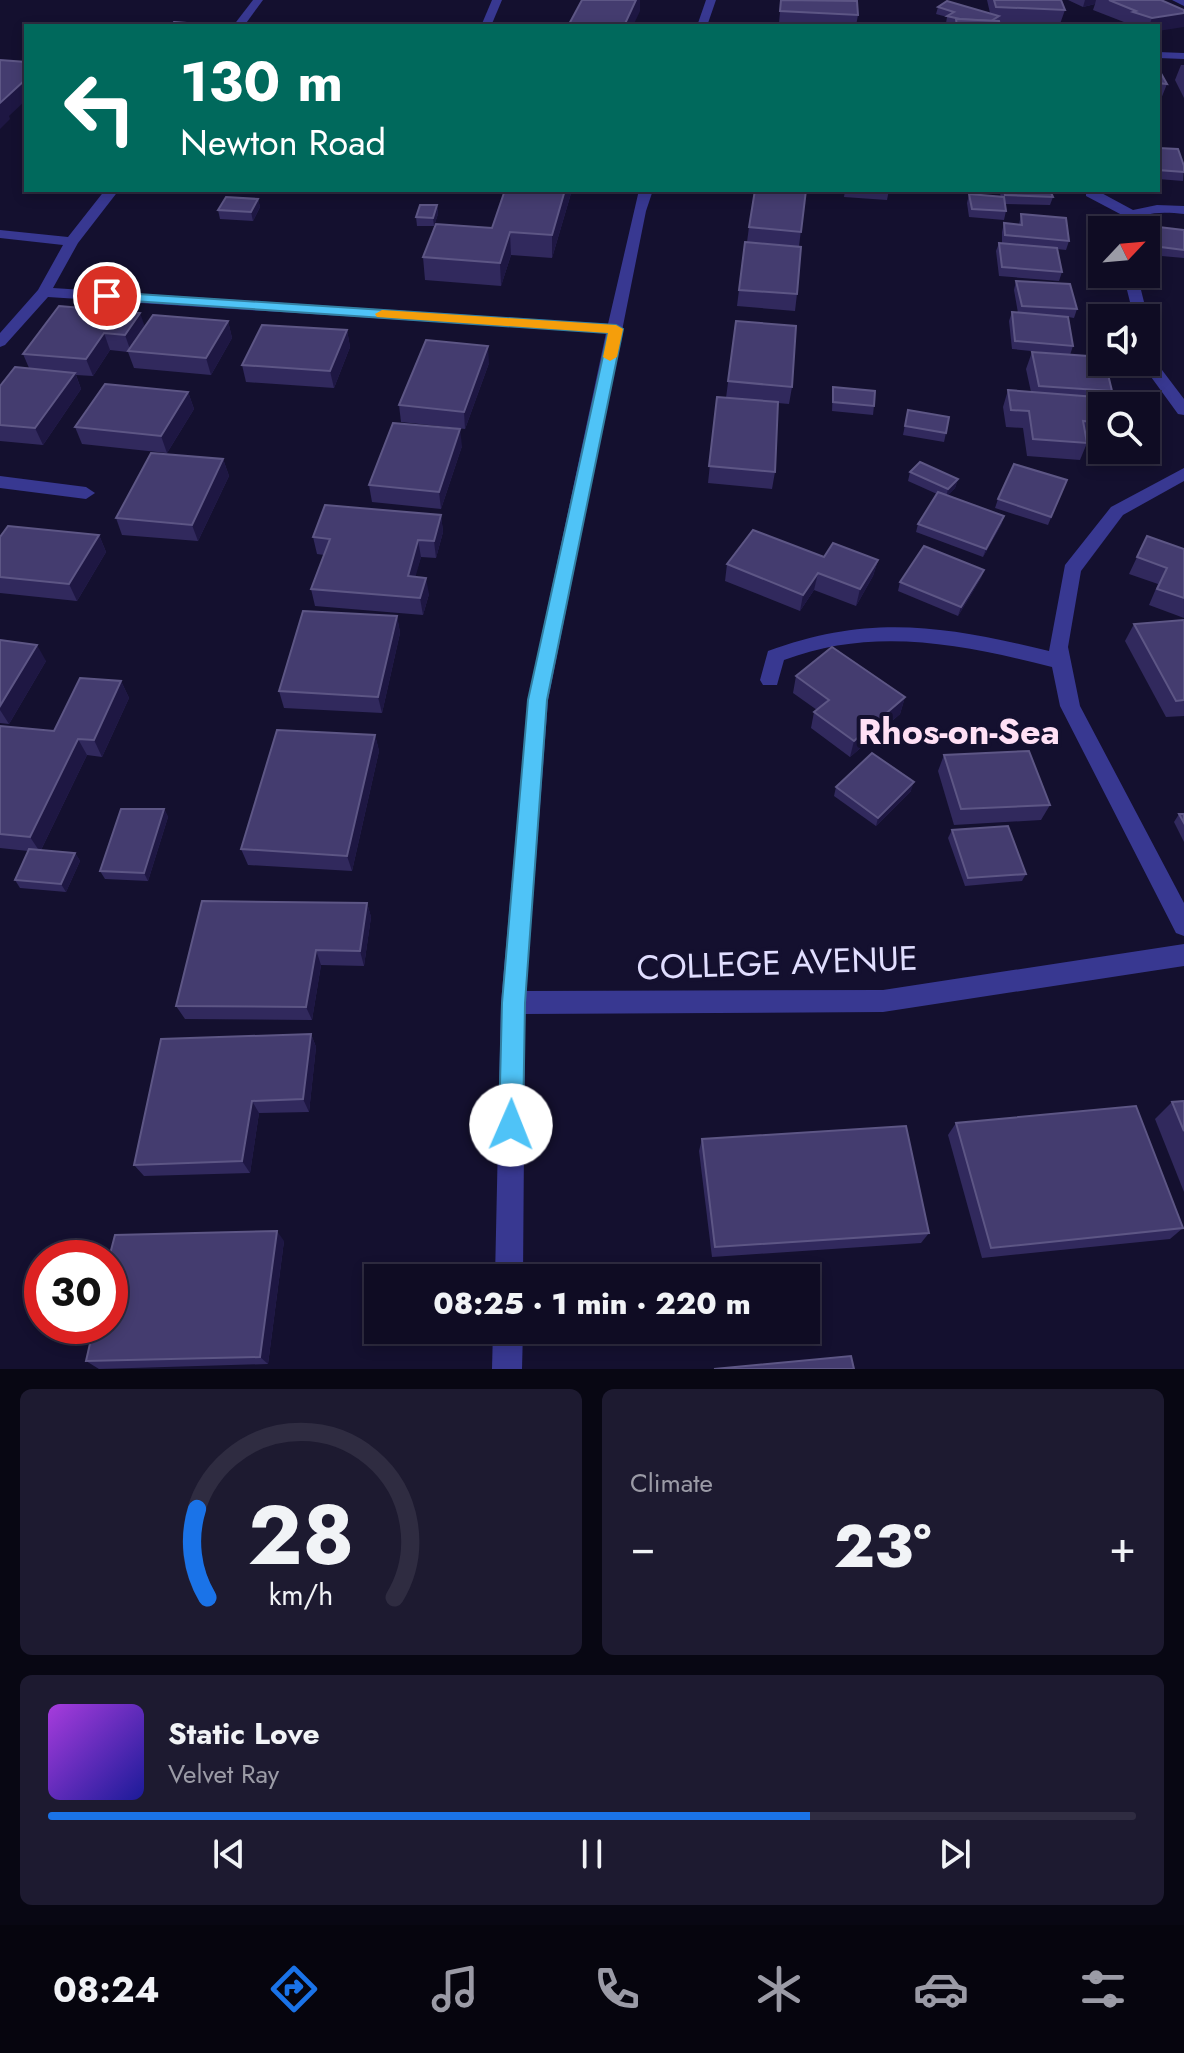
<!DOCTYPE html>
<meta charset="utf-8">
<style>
body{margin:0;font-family:Jost,sans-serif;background:#1d1a30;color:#f1f3f6;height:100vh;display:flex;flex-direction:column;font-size:30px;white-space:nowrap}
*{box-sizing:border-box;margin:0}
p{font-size:26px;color:#9b9ba6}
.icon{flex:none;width:44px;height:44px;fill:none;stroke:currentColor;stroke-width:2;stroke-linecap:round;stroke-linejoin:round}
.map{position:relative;height:1369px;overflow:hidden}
.details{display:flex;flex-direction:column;gap:20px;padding:20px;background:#080713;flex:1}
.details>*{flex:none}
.guide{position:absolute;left:24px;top:24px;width:1136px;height:168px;border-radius:0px;box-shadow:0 4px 12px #0003,0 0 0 2px #2f2c41;background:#00695c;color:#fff;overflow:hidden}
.needle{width:52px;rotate:64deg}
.controls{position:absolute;left:1088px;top:216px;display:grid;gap:16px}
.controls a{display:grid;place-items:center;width:72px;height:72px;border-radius:0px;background:#0f0c23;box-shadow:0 4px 12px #0003,0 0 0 2px #2f2c41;font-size:40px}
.speed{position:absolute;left:24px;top:1240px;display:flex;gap:16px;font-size:40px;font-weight:700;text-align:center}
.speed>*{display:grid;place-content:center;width:104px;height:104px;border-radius:50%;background:#0f0c23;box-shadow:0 4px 12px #0003,0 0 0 2px #2f2c41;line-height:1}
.speed .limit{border:12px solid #d22;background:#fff;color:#111}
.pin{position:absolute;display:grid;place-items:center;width:68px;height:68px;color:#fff;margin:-34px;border:4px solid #fff;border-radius:50%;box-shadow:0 2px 8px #0007}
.me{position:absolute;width:88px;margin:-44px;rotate:1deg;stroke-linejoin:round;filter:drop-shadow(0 0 6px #0008)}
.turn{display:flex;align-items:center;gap:28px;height:168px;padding:0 24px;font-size:36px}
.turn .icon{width:104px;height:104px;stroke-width:2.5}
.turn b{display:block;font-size:56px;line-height:68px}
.big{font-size:60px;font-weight:800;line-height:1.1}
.details .card{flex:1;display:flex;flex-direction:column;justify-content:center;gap:12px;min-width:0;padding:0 28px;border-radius:12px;background:#1d1a30}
.details .dial{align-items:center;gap:0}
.dial svg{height:208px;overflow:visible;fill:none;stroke:#2f2c41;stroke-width:7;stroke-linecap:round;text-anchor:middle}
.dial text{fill:#f1f3f6;stroke:none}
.song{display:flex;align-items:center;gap:24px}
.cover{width:96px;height:96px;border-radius:12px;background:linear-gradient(135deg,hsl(280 70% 55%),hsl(240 70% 35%))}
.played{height:8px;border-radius:4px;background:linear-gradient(90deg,#1a73e8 70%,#2f2c41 70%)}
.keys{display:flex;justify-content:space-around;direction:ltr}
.heat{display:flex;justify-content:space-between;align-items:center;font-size:44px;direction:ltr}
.details .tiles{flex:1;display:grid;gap:20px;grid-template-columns:1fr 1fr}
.card:last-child{grid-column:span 2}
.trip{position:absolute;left:364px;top:1264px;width:456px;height:80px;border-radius:0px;background:#0f0c23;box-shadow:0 4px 12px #0003,0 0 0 2px #2f2c41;font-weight:800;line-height:80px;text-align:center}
.dock{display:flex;height:128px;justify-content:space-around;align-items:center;background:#06050e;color:#9b9ba6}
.dock .icon{width:56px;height:56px}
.dock .current{color:#1a73e8}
.dock b{font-size:36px;color:#f1f3f6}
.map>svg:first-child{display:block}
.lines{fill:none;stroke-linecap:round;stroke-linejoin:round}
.street{fill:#383891;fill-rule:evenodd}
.wall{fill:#31295d}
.shaded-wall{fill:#1e1743}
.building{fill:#443c6f;stroke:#5d5685;stroke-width:2}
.route{fill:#4fc3f7;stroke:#337fa1;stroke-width:2}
.slow{fill:#f59e0b}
.labels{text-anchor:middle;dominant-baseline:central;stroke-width:8;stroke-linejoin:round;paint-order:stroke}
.near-street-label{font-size:34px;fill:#e1deff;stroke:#14102f}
.district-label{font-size:36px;font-weight:bold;fill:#ffe0f5;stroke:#14102f}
</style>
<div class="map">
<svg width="1184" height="1369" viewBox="0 0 1184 1369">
<rect width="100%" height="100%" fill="#14102f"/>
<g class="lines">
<g class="street">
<polygon points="253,0 263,0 244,26 233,26"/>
<polygon points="492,0 502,0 491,26 481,26"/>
<polygon points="706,0 716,0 707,26 697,26"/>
<polygon points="1172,0 1184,0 1184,6"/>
<polygon points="1158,52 1184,53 1184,59 1158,58"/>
<polygon points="105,190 119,190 78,243 53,288 608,324 639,190 653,190 646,211 548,700 526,991 883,990 1184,944 1184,966 883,1012 525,1014 523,1278 495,1278 501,1003 528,700 606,333 48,297 5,345 0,347 0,333 38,290 63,245 0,238 0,230 68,237"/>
<path d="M1086,190H1096L1133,210L1157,205L1184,206V214C1162,212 1143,211 1125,226L1126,230H1112L1111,225L1122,215L1086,196Z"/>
<polygon points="1123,274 1137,274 1148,318 1146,321 1146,318 1134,318"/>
<polygon points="1146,333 1154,338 1162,370 1184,399 1184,415 1178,414 1146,370"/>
<path d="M1184,468V481L1123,515L1081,571L1068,647L1080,706L1184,903V936L1176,933L1060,706L1052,667C962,644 873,626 784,660L777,685H763L760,680L768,651C870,613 947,626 1049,651L1065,565L1111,507Z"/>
<polygon points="0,476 86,487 95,493 86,499 0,488"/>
<polygon points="493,1330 523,1330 522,1369 492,1369"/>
</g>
</g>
<g class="wall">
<polygon points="781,0 854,0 858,15 856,26 777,26 779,23"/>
<polygon points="987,0 1061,0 1065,10 1060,24 999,22 1000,26 955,26 946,23 947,17 936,14 938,7 990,13"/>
<polygon points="1068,0 1161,0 1158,26 1128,26 1129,24 1093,10 1095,4 1083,7"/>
<polygon points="1181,65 1184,65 1184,98 1175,80"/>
<polygon points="1158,68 1167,84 1161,99 1158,99"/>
<polygon points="1158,148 1184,166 1183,181 1158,179"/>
<polygon points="505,190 572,190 552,258 511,255 501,286 425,280 423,257 492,228"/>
<polygon points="806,190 799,246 797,294 795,311 737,306 745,242 747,242 749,227"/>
<polygon points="845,190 889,190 887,200 844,197"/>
<polygon points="999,190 1050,190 1053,197 1050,205 1005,204 1006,211 1004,220 969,217 967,203 969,194 1001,197"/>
<polygon points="258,199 260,207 253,221 220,219 218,210"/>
<polygon points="437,205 438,214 434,226 417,226 416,217"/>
<polygon points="1021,214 1069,241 1066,250 1057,249 1062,272 1059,281 999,276 996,251 999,243 1002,243 1002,232 1004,223 1019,225"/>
<polygon points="1150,226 1184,230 1184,258 1150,255 1146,235"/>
<polygon points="1016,281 1077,309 1074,318 1068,317 1073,346 1070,355 1012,349 1009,321 1012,312 1018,313 1014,290"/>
<polygon points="59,306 145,326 228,321 232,338 211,375 134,368 128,352 110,350 93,376 76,375 81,389 43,445 0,441 0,386 29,368 23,354"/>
<polygon points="736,321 792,387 789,404 778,403 775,472 772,489 708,483 717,397 726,398"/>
<polygon points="347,330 350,347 334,388 246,382 242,365"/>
<polygon points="1032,352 1112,391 1110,398 1102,406 1102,440 1086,439 1087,443 1080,460 1027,456 1023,428 1006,427 1003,407 1008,390 1031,392 1026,369"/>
<polygon points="489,363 465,429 401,422 399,405"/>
<polygon points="833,387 874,406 873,415 832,411"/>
<polygon points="188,392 194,409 167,453 82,444 75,427"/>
<polygon points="908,410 946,433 944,442 903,435"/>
<polygon points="462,446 441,509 372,502 369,485"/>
<polygon points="223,459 229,476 198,541 122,535 116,518"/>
<polygon points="910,472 958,479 955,488 948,495 1004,516 1001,525 983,557 916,532 918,524 937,494 908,481"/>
<polygon points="1067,480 1048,525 995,508 998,499"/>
<polygon points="441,515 443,532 436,558 421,557 415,576 429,594 423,615 315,606 311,589 324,555 317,554 313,537"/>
<polygon points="99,535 106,552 77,601 0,593 0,537"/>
<polygon points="1147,536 1184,549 1184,618 1149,605 1158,584 1129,574"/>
<polygon points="824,557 878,560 873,576 856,606 814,590 800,611 725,581 727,564"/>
<polygon points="984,570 981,578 958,616 898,591 900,582"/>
<polygon points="397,616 400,633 382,713 284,708 279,691"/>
<polygon points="1184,620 1184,716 1166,717 1125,641 1134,624"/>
<polygon points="0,640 46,661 9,724 0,723"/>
<polygon points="796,676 905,697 900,714 850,757 811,728 814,712 817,710 793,693"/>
<polygon points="121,681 129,698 102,757 87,755 41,850 75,853 80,861 66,892 20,888 15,880 28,851 0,848 0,726 54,731"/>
<polygon points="375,735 379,751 352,871 248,865 241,849"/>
<polygon points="944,755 1050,805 1041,820 954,825 938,771"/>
<polygon points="836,787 911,791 876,826 834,796"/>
<polygon points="164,809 168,817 148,881 105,879 100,871"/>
<polygon points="1179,814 1184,814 1184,842 1174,822"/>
<polygon points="952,830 1026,874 1022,881 965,886 948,838"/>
<polygon points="367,903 371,917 364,966 321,965 312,1020 185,1019 176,1006"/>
<polygon points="311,1034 316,1047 309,1112 259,1113 250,1173 144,1176 134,1165"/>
<polygon points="1184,1101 1184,1192 1155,1119 1172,1102"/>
<polygon points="956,1123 1183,1228 1170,1239 982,1258 948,1135"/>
<polygon points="702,1139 929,1233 921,1243 712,1257 699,1151"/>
<polygon points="284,1241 268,1364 99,1369 86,1361"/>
</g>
<g class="shaded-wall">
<polygon points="636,0 640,0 640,11 633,26 624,26"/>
<polygon points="1085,0 1096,0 1095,4 1083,7"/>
<polygon points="1184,13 1184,27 1158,31 1158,26 1149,26 1152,18"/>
<polygon points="26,79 26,100 9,116 10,119 0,129 0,103"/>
<polygon points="565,190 572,190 552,258 552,235"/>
<polygon points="258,199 260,207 253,221 251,212"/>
<polygon points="437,205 438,214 434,226 433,218"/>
<polygon points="510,232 511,255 501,286 500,263"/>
<polygon points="140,313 146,330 131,352 125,335"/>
<polygon points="228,321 232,338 211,375 206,358"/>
<polygon points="347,330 350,347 334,388 330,371"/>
<polygon points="104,333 110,350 93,376 86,359"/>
<polygon points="488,346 489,363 465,429 464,412"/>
<polygon points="75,373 81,389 43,445 35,428"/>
<polygon points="188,392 194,409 167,453 161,436"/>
<polygon points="460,429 462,446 441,509 439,492"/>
<polygon points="223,459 229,476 198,541 192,525"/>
<polygon points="958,479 955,488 946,498 948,489"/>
<polygon points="441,515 443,532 436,558 434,541"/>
<polygon points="1004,516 1001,525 983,557 986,549"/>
<polygon points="99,535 106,552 77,601 69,584"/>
<polygon points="418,540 421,557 411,593 408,576"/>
<polygon points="878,560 873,576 856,606 860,589"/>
<polygon points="984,570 981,578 958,616 961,607"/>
<polygon points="818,573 814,590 800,611 803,595"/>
<polygon points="426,578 429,594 423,615 420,598"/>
<polygon points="397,616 400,633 382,713 378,697"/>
<polygon points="37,645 46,661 9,724 0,710 0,706"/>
<polygon points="121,681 129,698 102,757 94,740"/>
<polygon points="905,697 900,714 850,757 854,741"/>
<polygon points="375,735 379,751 352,871 347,856"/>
<polygon points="78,739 87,755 40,852 30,837"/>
<polygon points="914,782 911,791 876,826 878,818"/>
<polygon points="164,809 168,817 148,881 144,873"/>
<polygon points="75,853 80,861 66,892 61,884"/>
<polygon points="367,903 371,917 364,966 360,951"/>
<polygon points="316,950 321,965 312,1020 306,1007"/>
<polygon points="311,1034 316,1047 309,1112 303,1099"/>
<polygon points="252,1101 259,1113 250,1173 242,1161"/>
<polygon points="277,1231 284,1241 268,1364 260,1357"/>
</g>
<g class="building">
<polygon points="582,0 636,0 624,26 568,26"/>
<polygon points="781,0 857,1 858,15 780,11"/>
<polygon points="994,0 1061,0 1065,10 996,7"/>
<polygon points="1109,0 1161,0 1184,10 1184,13 1152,18 1133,12 1136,11"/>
<polygon points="947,1 999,16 991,21 960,19 947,16 954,12 938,7"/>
<polygon points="956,19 999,21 1000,26 957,26"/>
<polygon points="174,22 201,24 199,26 171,26"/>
<polygon points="777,23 822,26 777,26"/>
<polygon points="0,60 26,62 26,79 0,103"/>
<polygon points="1158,68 1167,84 1158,83"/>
<polygon points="1158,148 1178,149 1184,166 1184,172 1158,170"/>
<polygon points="505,190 565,190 552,235 510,232 500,263 423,257 436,224 492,228"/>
<polygon points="755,190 806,190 801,232 749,227"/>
<polygon points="1004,190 1050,190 1053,197 1005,195"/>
<polygon points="969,194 1004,197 1006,211 972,209"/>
<polygon points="226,197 258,199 251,212 218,210"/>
<polygon points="420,205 437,205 433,218 416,217"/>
<polygon points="1021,214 1066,218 1069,241 1005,235 1004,223 1022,225"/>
<polygon points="1150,226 1184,230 1184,250 1153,246"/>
<polygon points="745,242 801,247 797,294 739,290"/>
<polygon points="999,243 1057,248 1062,272 1002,267"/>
<polygon points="1016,281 1070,284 1077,309 1022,306"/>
<polygon points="59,306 140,313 125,335 104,333 86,359 23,354"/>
<polygon points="1012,312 1068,317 1073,346 1015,341"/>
<polygon points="153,315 228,321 206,358 128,351"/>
<polygon points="736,321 796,326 792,387 728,381"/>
<polygon points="262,325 347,330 330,371 242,365"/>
<polygon points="426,340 488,346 464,412 399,405"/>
<polygon points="1032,352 1102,357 1102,362 1105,362 1112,391 1039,386"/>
<polygon points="15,367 75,373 35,428 0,425 0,386"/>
<polygon points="105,384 188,392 161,436 75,427"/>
<polygon points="833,387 875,391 874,406 833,402"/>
<polygon points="1008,390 1134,400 1135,406 1102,406 1102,423 1083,421 1087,443 1033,439 1029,411 1011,410"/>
<polygon points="717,397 778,402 775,472 709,466"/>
<polygon points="908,410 949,417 946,433 905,426"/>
<polygon points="393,423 460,429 439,492 369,485"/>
<polygon points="151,453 223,459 192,525 116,518"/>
<polygon points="920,462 958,479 948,489 910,472"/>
<polygon points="1014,464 1067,480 1051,517 998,499"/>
<polygon points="938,492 1004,516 986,549 918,524"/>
<polygon points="325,505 441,515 434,541 418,540 408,576 426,578 420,598 311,589 330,539 313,537"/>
<polygon points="8,526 99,535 69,584 0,577 0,537"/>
<polygon points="753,530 824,557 833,543 878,560 860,589 818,573 803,595 727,564"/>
<polygon points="1147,536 1184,549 1184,598 1157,589 1167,568 1137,557"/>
<polygon points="924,546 984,570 961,607 900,582"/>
<polygon points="303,611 397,616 378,697 279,691"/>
<polygon points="1184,620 1184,700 1176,701 1134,624"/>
<polygon points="0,640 37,645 0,706"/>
<polygon points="832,647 905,697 854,741 814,712 829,700 796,676"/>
<polygon points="80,678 121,681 94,740 78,739 30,837 0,834 0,726 54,731"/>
<polygon points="277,730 375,735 347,856 241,849"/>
<polygon points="1029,751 1050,805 961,809 944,755"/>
<polygon points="872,753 914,782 878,818 836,787"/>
<polygon points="121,809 164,809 144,873 100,871"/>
<polygon points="1179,814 1184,814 1184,823"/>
<polygon points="1008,826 1026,874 968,878 952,830"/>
<polygon points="29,849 75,853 61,884 15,880"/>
<polygon points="202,901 367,903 360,951 316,950 306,1007 176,1006"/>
<polygon points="311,1034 303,1099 252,1101 242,1161 134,1165 161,1039"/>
<polygon points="1184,1101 1184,1131 1172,1102"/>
<polygon points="1136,1106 1183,1228 991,1248 956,1123"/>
<polygon points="906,1126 929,1233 715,1247 702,1139"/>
<polygon points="277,1231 260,1357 86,1361 94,1326 110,1326 109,1258 115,1235"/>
<polygon points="851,1356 854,1369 714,1369"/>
</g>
<polygon class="route" points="107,292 616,325 623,329 547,700 525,1003 523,1125 520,1134 511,1137 503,1134 499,1125 502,1003 528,700 608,333 103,299 101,296"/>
<polygon class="slow" points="382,310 616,325 623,329 617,357 610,361 603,357 608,333 377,317 375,314"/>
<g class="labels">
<g class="near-street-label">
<text transform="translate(777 963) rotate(-2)">COLLEGE AVENUE</text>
</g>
<g class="district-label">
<text x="959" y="731">Rhos-on-Sea</text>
</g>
</g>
</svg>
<div class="controls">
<a><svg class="needle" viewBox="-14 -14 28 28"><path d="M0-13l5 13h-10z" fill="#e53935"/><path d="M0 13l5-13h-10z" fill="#9b9ba6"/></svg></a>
<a><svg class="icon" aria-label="sound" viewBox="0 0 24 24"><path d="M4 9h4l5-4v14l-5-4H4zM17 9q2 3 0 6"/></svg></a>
<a><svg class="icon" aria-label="search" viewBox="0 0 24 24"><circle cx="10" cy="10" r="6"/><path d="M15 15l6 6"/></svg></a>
</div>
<div class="speed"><div class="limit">30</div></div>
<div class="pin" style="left:107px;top:296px;background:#d93025"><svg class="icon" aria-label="arrive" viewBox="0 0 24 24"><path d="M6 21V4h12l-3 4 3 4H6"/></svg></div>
<svg class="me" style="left:511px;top:1125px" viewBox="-20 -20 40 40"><circle r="19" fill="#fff"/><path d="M0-13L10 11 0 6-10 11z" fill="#4fc3f7"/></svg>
<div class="trip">08:25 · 1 min · 220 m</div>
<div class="guide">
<div class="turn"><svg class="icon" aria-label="left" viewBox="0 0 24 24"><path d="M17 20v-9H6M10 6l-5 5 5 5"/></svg><div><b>130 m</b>Newton Road</div></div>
</div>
</div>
<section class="details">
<div class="tiles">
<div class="card dial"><svg viewBox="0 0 100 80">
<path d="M14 69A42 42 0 1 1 86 69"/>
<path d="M14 69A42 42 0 0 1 10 35" stroke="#1a73e8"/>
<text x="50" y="56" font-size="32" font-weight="700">28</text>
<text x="50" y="72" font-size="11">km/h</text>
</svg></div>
<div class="card"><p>Climate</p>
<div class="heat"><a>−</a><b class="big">23°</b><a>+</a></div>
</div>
<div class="card">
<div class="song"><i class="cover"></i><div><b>Static Love</b><p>Velvet Ray</p></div></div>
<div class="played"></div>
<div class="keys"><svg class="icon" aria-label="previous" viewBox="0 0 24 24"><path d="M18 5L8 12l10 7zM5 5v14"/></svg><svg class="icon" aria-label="pause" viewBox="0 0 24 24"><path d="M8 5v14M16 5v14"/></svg><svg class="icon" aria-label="next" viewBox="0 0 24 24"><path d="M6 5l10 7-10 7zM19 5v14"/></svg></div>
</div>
</div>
</section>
<nav class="dock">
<b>08:24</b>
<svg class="icon current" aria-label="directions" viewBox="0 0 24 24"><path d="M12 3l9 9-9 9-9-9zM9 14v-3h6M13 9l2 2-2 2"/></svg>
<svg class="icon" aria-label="music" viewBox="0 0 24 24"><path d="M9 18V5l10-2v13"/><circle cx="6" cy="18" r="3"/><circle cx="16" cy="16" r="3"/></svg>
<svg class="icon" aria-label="phone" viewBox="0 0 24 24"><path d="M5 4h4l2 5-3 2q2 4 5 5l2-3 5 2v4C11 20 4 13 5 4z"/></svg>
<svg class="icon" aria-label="climate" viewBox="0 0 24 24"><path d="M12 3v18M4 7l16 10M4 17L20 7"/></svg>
<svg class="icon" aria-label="car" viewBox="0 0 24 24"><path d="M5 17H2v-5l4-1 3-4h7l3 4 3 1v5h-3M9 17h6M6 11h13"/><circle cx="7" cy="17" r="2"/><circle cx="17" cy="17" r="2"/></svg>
<svg class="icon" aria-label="filters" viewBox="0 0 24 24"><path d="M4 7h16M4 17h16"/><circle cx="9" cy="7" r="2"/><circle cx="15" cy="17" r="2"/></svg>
</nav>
